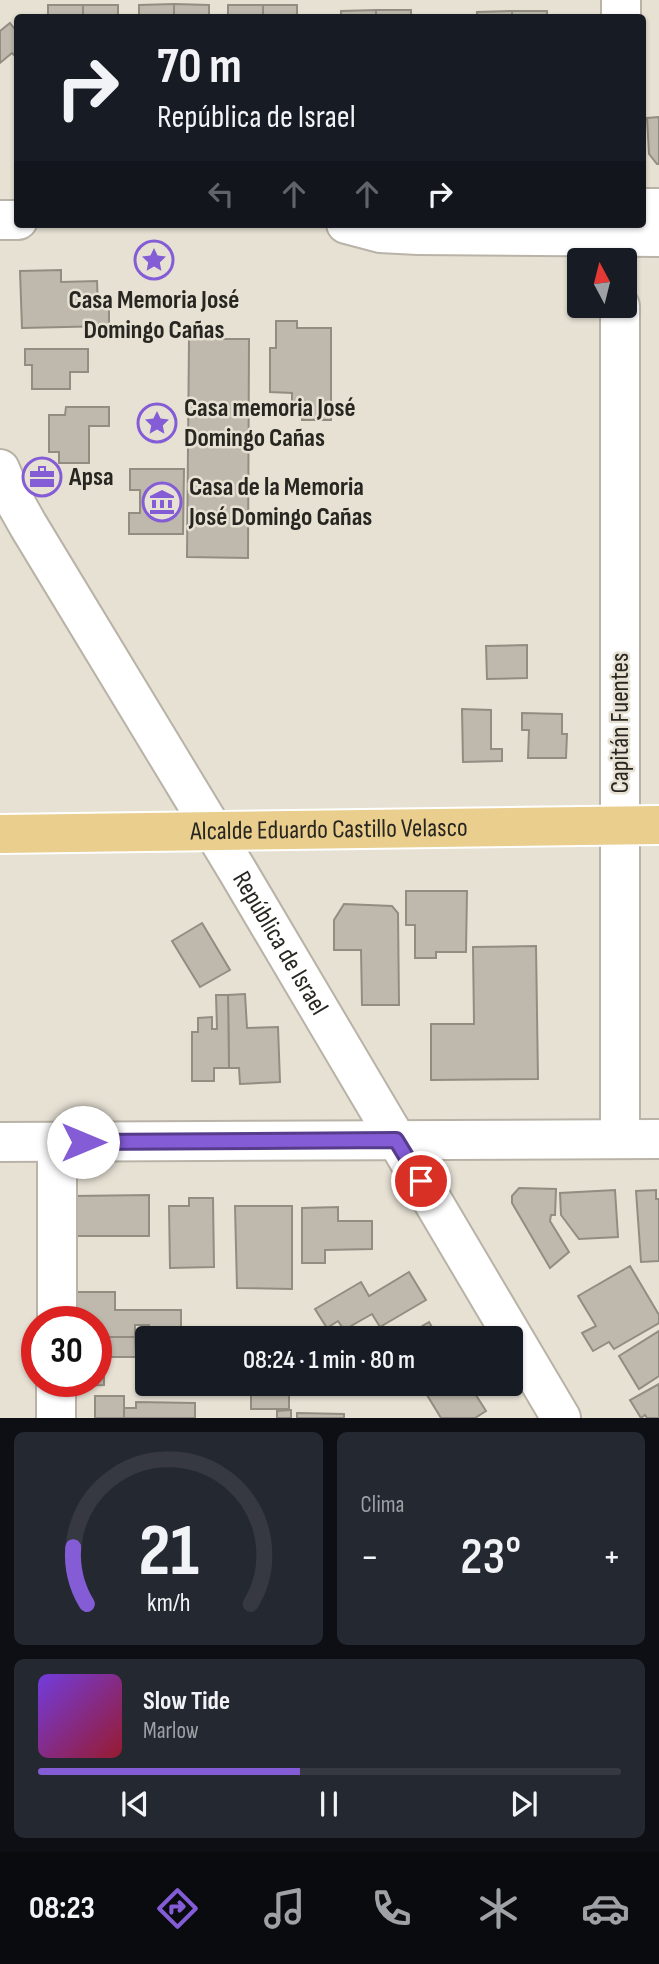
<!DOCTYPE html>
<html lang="es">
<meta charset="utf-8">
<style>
body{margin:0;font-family:"Sofia Sans Condensed",sans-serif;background:#242831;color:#f1f3f6;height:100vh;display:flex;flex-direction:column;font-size:26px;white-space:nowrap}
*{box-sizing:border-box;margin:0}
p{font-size:23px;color:#9ea1a6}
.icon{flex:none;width:38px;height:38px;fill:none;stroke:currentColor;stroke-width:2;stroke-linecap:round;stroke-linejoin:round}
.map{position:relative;height:1418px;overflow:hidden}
.details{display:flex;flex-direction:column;gap:14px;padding:14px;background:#0d0f14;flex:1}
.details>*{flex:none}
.banner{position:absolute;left:14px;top:14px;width:632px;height:214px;border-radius:7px;box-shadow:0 2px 5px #0004;background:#171b24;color:#f1f3f6;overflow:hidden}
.needle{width:46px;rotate:353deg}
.fabs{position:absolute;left:567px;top:248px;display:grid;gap:14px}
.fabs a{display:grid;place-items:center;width:70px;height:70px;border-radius:7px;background:#171b24;box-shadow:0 2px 5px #0004;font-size:35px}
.speed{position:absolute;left:21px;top:1306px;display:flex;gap:14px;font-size:35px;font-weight:700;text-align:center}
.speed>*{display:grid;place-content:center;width:91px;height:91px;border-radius:50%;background:#171b24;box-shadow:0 2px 5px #0004;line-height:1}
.speed .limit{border:10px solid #d22;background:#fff;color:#111}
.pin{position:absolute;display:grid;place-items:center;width:60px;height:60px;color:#fff;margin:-30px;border:4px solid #fff;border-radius:50%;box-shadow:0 2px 7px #0007}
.me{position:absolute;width:77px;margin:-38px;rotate:90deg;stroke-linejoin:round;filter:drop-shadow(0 0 5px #0008)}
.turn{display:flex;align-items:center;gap:24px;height:147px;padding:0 28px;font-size:32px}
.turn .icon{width:91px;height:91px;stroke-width:2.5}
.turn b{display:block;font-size:49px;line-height:60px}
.lanes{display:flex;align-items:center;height:66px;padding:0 28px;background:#0003;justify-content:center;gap:35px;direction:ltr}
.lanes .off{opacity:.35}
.big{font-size:52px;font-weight:600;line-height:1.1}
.details .widget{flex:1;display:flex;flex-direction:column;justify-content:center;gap:10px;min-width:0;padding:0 24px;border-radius:10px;background:#242831}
.details .dial{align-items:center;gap:0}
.dial svg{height:182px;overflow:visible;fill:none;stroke:#363941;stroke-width:7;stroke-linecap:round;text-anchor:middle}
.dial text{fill:#f1f3f6;stroke:none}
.song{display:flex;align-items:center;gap:21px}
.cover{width:84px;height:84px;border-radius:10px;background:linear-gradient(135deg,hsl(260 70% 55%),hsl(350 70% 35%))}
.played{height:7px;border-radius:4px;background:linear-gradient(90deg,#845cd6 45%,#363941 45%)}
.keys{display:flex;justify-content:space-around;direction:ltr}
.heat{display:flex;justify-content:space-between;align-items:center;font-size:38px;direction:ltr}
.details .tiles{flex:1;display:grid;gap:14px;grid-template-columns:1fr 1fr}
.widget:last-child{grid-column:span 2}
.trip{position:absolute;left:135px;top:1326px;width:388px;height:70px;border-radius:7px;background:#171b24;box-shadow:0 2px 5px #0004;font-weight:600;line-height:70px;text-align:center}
.tabs{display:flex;height:112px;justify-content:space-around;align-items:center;background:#090b0e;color:#9ea1a6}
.tabs .icon{width:49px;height:49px}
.tabs .current{color:#845cd6}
.tabs b{font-size:32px;color:#f1f3f6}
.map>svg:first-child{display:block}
.building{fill:#bfb9ad;stroke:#928d81;stroke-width:2}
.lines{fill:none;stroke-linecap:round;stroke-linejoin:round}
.minor-casing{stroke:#b9b3a7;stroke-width:42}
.major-casing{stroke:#fff;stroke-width:42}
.minor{stroke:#fff;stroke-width:38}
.major{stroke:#e9ce8e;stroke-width:38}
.route-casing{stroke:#563c8b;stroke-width:18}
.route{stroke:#845cd6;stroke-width:12}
.labels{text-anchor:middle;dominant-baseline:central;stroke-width:5;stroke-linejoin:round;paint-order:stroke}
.poi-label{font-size:26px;font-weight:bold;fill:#282621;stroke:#e7e1d4;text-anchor:start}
.street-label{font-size:26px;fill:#282621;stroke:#e7e1d4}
</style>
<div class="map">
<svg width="659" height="1418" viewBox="0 0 659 1418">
<rect width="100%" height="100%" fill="#e7e1d4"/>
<g class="building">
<polygon points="174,4 174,18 139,18 139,5"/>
<polygon points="174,4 209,5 209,18 174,18"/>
<rect x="48" y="5" width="35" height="13"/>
<rect x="83" y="5" width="35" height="13"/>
<rect x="228" y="5" width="35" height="13"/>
<rect x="263" y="5" width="34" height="13"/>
<rect x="376" y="10" width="35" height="8"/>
<polygon points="376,10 376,18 341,18 341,11"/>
<rect x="512" y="11" width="35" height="7"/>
<polygon points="512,11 512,18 477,18 477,12"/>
<polygon points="10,23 18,33 18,59 12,53 0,63 0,31"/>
<polygon points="659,117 659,164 657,164 649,154 647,118"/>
<polygon points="61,270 61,282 97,281 98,307 109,307 109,326 22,328 20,271"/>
<polygon points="276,321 297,321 297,328 331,328 331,420 302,420 302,407 292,407 292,393 270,392 270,348 276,348"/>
<polygon points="189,339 249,339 248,558 187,557"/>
<polygon points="25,349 88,349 88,372 70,372 70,389 32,389 32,365 25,365"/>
<polygon points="66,407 109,407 109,426 89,426 89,463 59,463 59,452 49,452 49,415 65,415"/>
<polygon points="130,469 184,469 183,534 129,534 129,513 140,513 140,490 130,490"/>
<polygon points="527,645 527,678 487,679 486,646"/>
<polygon points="462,709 491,710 491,749 502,749 502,761 463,762"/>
<polygon points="522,713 562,714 562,734 567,734 566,758 528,758 529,730 522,730"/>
<polygon points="406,891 467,891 466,952 436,952 436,958 415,958 415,925 406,925"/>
<polygon points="344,904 392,906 398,913 399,1005 362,1005 361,950 334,950 334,920"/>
<polygon points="202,923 230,970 200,987 172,941"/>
<polygon points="536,946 538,1079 431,1080 431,1024 474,1024 473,947"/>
<polygon points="245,994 247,1028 278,1027 280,1082 240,1084 239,1068 229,1068 228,995"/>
<polygon points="216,995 228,995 229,1068 214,1068 214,1081 192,1081 192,1032 198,1032 198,1018 212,1017 212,1029 217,1029"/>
<polygon points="519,1188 556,1189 555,1215 551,1215 550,1221 569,1252 550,1268 512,1203 512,1196"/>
<polygon points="615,1190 618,1237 579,1239 561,1215 560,1193"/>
<polygon points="656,1190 656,1199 659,1199 659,1261 641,1262 636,1191"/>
<polygon points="149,1195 149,1236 72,1236 73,1196"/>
<polygon points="189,1198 213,1198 214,1267 170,1268 169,1206 189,1206"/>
<polygon points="235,1206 292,1206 292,1289 237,1288"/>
<polygon points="338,1207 338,1221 372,1221 372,1249 325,1250 325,1263 302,1263 302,1208"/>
<polygon points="630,1266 659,1315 659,1323 614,1349 609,1342 593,1351 582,1333 596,1326 578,1296"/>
<polygon points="409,1272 426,1300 380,1327 372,1314 344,1330 338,1321 327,1328 315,1309 361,1282 369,1296"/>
<polygon points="76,1292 115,1292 115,1310 181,1310 181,1337 149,1337 149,1325 135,1325 135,1337 96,1337 96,1321 76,1321"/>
<polygon points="429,1322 439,1339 384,1339 402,1328 407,1335"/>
<polygon points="659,1331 659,1376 639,1389 619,1356"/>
<polygon points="96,1337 135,1337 136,1357 104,1357 104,1385 75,1386 75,1381 96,1381"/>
<polygon points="237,1384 289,1384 289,1409 251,1409 251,1394 237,1394"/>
<polygon points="445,1384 469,1384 486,1411 475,1418 441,1418 427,1395"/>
<polygon points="659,1384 659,1418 647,1418 645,1415 641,1418 630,1400"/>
<rect x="95" y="1396" width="29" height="22"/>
<polygon points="136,1402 195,1403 195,1418 124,1418 124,1408 136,1408"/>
<polygon points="291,1410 291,1418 277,1418 277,1411"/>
<polygon points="297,1413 344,1414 344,1418 297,1418"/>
</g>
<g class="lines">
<defs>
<g id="minor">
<polyline points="621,18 621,0"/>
<polyline points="642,208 659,208"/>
<polyline points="0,220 18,220"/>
<polyline points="346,224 380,233 418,235 659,237"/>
<polyline points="620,306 620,1139"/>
<path id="s1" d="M0,469L10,493L28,525L237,870L561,1418"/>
<polyline points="0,1142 659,1139"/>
<polyline points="57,1321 57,1142"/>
<polyline points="56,1418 56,1381"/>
</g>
<g id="major">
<path id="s2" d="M0,834L659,825"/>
</g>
</defs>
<use href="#minor" class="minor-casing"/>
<use href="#major" class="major-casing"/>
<use href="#minor" class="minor"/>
<use href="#major" class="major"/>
</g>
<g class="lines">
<defs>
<polyline id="route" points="83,1142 396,1140 421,1181"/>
</defs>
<use href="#route" class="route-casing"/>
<use href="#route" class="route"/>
</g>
<defs>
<symbol id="sight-ring" viewBox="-11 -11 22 22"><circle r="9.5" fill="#e7e1d4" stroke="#845cd6" stroke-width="1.5"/><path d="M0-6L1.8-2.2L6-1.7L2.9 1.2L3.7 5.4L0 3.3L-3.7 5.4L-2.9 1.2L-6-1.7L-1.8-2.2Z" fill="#845cd6"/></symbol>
<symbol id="office-ring" viewBox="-11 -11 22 22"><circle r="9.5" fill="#e7e1d4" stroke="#845cd6" stroke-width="1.5"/><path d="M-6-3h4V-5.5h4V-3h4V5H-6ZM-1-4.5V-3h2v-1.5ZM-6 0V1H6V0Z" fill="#845cd6"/></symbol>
<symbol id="museum-ring" viewBox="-11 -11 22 22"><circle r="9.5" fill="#e7e1d4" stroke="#845cd6" stroke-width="1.5"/><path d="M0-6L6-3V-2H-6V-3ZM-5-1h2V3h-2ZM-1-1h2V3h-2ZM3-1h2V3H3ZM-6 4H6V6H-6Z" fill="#845cd6"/></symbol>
</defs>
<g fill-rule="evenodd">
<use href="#sight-ring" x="132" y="238" width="44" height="44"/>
<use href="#sight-ring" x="135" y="401" width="44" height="44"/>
<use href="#office-ring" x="20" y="455" width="44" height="44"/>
<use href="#museum-ring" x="140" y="480" width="44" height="44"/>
</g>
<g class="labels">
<g class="poi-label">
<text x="154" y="300" text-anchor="middle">Casa Memoria José<tspan x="154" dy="30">Domingo Cañas</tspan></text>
<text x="184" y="408">Casa memoria José<tspan x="184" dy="30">Domingo Cañas</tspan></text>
<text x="69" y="477">Apsa</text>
<text x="189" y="487">Casa de la Memoria<tspan x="189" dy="30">José Domingo Cañas</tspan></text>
</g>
<g class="street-label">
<text transform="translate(620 723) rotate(-90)">Capitán Fuentes</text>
<text stroke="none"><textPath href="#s2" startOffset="329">Alcalde Eduardo Castillo Velasco</textPath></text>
<text stroke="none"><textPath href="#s1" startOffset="551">República de Israel</textPath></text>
</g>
</g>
</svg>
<div class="fabs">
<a><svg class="needle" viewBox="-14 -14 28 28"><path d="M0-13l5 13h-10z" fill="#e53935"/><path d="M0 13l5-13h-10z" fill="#9ea1a6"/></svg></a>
</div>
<div class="speed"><div class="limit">30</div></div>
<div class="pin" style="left:421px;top:1181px;background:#d93025"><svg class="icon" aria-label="arrive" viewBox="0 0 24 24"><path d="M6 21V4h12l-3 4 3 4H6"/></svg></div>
<svg class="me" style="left:83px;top:1142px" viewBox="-20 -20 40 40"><circle r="19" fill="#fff"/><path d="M0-13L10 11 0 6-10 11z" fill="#845cd6"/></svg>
<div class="trip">08:24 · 1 min · 80 m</div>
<div class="banner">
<div class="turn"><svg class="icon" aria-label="right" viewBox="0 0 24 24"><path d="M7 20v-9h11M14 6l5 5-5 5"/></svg><div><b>70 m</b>República de Israel</div></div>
<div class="lanes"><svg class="icon off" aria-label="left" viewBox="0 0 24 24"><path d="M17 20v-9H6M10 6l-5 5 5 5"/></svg><svg class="icon off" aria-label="ahead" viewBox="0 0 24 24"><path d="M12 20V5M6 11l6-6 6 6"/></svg><svg class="icon off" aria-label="ahead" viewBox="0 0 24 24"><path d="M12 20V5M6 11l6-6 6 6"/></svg><svg class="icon" aria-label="right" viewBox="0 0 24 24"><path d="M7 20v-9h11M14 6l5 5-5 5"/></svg></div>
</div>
</div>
<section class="details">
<div class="tiles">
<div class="widget dial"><svg viewBox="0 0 100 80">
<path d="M14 69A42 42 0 1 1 86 69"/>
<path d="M14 69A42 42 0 0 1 8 44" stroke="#845cd6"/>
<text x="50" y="56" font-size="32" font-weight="700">21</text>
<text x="50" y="72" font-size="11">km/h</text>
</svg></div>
<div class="widget"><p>Clima</p>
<div class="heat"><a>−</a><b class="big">23°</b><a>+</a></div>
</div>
<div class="widget">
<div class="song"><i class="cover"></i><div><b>Slow Tide</b><p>Marlow</p></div></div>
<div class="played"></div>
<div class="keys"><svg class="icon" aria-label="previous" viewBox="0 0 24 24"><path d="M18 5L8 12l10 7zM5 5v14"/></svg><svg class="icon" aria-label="pause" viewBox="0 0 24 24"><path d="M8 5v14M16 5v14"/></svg><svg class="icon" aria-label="next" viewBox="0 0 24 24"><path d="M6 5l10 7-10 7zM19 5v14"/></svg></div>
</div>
</div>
</section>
<nav class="tabs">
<b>08:23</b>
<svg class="icon current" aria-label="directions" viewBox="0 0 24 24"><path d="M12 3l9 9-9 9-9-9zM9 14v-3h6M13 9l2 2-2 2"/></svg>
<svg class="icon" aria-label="music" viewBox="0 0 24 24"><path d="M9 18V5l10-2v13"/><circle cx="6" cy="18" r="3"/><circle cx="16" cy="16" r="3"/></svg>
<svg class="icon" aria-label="phone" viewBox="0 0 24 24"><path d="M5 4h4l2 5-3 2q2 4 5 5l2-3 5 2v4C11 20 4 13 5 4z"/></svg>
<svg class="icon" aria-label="climate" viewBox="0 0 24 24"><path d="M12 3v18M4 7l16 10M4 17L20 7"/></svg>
<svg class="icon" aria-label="car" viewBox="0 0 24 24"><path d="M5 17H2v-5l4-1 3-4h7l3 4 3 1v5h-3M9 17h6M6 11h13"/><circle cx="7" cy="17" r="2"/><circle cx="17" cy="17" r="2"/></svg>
</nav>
